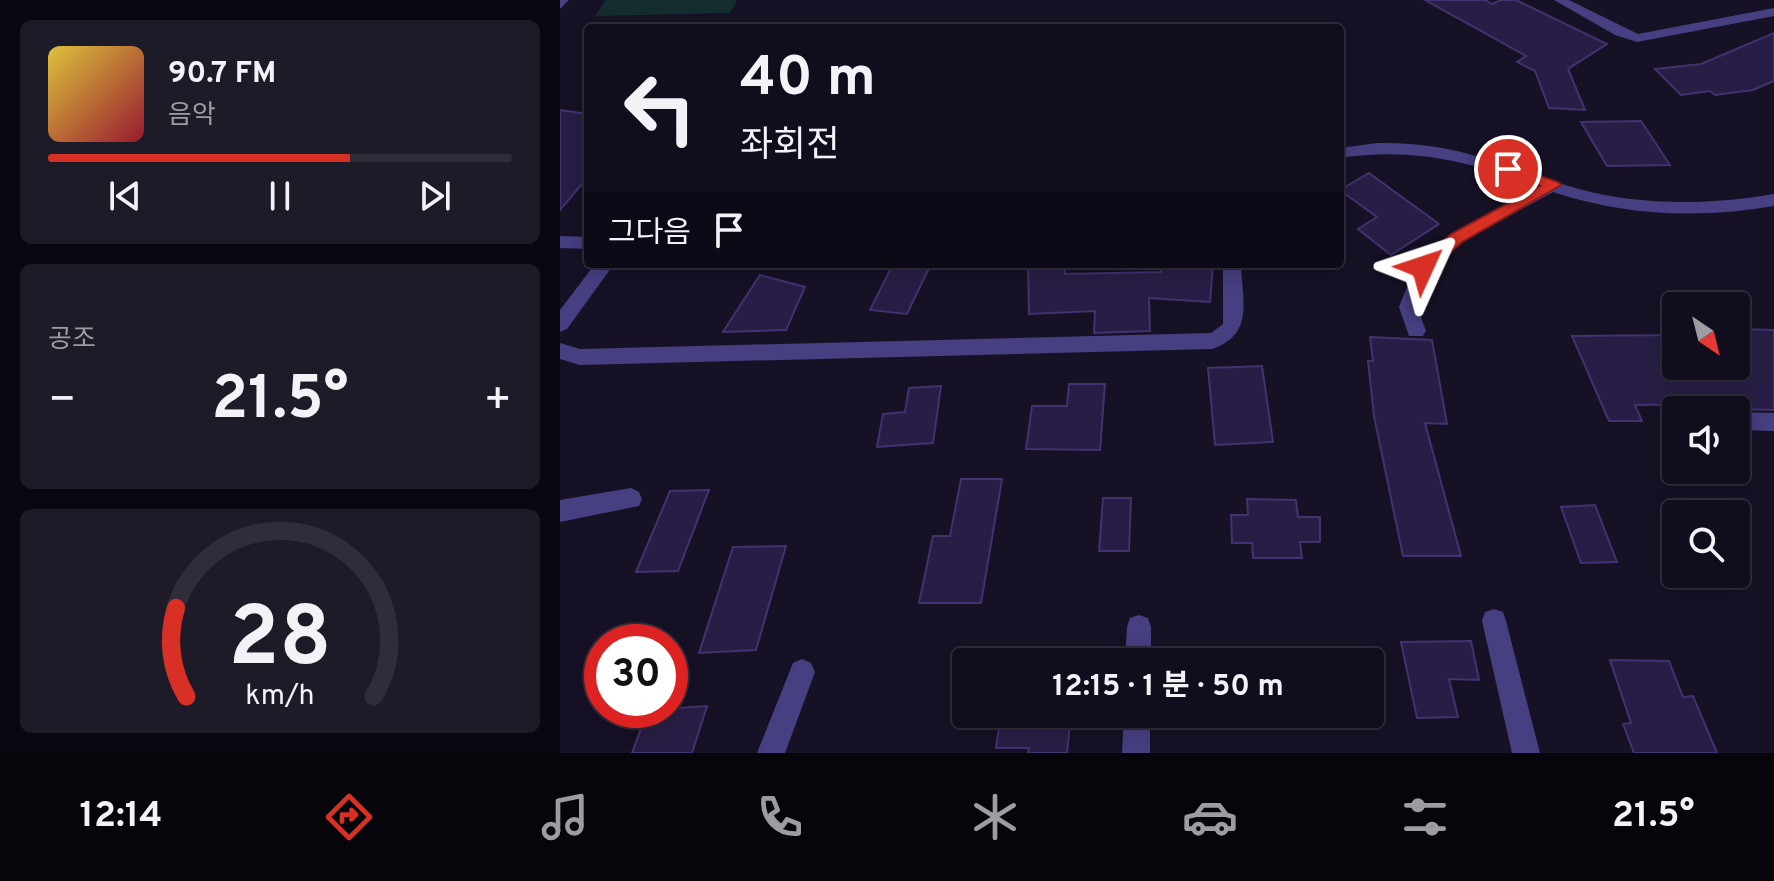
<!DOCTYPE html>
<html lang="ko">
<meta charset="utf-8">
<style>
body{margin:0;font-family:Overpass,"Noto Sans KR",sans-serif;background:#1e1b29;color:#f1f3f6;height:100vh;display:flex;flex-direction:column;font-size:30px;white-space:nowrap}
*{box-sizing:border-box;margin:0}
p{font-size:26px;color:#9c9ca3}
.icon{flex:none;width:44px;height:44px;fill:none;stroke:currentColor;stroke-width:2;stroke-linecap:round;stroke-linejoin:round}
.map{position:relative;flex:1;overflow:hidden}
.drawer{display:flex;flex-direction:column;gap:20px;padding:20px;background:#09070f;width:560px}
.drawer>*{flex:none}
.banner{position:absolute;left:24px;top:24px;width:760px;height:244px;border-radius:8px;box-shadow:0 4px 20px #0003,0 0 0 2px #302d3b;background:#100d1c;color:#f1f3f6;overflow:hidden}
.needle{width:52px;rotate:145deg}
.controls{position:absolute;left:1102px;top:292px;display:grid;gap:16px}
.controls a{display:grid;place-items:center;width:88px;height:88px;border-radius:8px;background:#100d1c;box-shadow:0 4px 20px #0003,0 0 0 2px #302d3b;font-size:40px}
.speed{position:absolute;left:24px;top:624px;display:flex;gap:16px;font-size:40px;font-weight:700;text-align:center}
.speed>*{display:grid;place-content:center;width:104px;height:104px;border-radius:50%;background:#100d1c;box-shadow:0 4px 20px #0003,0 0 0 2px #302d3b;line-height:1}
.speed .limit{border:12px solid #d22;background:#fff;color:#111}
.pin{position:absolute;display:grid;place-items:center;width:68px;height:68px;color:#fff;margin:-34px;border:4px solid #fff;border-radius:50%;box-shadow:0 2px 8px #0007}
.me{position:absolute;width:88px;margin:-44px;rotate:48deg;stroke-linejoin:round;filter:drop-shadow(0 0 6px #0008)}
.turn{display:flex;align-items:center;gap:28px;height:168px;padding:0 24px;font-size:36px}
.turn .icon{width:104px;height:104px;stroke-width:2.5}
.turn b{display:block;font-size:56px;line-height:68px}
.then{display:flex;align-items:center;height:76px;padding:0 24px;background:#0003;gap:16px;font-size:30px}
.big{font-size:60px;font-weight:700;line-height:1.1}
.drawer .tile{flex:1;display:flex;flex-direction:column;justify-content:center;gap:12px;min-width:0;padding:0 28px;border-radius:12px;background:#1e1b29}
.drawer .dial{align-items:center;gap:0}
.dial svg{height:208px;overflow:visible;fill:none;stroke:#302d3b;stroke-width:7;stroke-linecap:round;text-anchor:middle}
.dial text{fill:#f1f3f6;stroke:none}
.song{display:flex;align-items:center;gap:24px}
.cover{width:96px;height:96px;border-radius:12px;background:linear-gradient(135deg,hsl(50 70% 55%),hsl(350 70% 35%))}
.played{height:8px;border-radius:4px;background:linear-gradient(90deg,#d93025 65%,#302d3b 65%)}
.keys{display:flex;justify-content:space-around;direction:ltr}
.heat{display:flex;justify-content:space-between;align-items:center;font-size:44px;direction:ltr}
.trip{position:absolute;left:392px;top:648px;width:432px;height:80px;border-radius:8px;background:#100d1c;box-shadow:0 4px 20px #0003,0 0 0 2px #302d3b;font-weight:700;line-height:80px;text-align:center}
.menu{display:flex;height:128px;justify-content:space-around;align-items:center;background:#06050b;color:#9c9ca3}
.menu .icon{width:56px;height:56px}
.menu .current{color:#d93025}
.menu b{font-size:36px;color:#f1f3f6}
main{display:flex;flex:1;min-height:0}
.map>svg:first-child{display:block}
.green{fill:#142e2f}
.building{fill:#281e45;stroke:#42326f;stroke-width:2}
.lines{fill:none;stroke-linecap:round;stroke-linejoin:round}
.minor{fill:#463f81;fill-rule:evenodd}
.route{fill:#d93025;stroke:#8d1f18;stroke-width:2}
</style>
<main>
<section class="drawer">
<div class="tile">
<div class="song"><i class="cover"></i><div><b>90.7 FM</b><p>음악</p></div></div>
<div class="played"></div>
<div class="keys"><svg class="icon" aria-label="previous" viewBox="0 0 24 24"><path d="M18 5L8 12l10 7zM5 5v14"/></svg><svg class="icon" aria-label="pause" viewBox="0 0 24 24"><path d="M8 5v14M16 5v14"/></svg><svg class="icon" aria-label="next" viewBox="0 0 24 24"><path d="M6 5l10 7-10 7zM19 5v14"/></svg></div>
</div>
<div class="tile"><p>공조</p>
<div class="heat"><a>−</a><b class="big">21.5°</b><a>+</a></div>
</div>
<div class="tile dial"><svg viewBox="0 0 100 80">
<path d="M14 69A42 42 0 1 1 86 69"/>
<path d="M14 69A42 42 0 0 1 10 35" stroke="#d93025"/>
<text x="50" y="56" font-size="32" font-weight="700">28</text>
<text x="50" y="72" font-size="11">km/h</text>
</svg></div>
</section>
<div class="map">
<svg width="1214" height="753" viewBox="0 0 1214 753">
<rect width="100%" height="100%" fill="#161125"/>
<polygon class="green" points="46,0 177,0 170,13 35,16"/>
<g class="building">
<polygon points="865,0 925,0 932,4 941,0 956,0 1047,44 1008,69 1025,110 989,108 975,71 957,62 966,56"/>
<polygon points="1214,33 1214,81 1193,90 1155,95 1150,91 1121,95 1095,69 1141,64"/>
<polygon points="0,110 28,114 28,177 0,210"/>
<polygon points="1081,121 1110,165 1047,166 1021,122"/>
<polygon points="809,173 879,224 831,255 798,229 817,217 780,190"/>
<polygon points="333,264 371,264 347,314 310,310"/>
<polygon points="468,264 504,264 505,274 601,272 602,264 653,264 650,302 589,298 590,331 534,333 535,311 469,314"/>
<polygon points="200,275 245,287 226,330 163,332"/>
<polygon points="1176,329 1214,330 1214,410 1181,409 1178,404 1075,405 1082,421 1049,421 1012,336 1116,335 1116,366 1176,366"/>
<polygon points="810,337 872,340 887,424 865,423 901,556 843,556 814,416 808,361 813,361"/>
<polygon points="702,366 713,442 655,445 648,368"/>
<polygon points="509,384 545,384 540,450 466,449 472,406 507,406"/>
<polygon points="381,386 373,443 317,447 323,414 345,412 349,388"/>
<polygon points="401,479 442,479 421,603 359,603 373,536 390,536"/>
<polygon points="149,490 118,571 76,572 110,491"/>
<polygon points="543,498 571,498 569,551 539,551"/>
<polygon points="687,499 736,500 738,517 760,517 760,542 740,542 742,558 693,558 692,543 672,543 671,515 688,515"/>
<polygon points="1035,505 1057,562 1021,563 1001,507"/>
<polygon points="226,546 196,650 139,653 173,547"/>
<polygon points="911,641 919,680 889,679 898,717 857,718 841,642"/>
<polygon points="1050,660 1109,661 1123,697 1133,696 1157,753 1074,753 1063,724 1071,723"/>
<polygon points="147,706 132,753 72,753 88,710"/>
<polygon points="441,714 511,714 507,753 468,753 469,748 436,748"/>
</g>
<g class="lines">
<g class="minor">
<polygon points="0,0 9,0 0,9"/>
<polygon points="994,0 1009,0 1078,34 1214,8 1214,16 1077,42 1055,35"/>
<path d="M817,143C900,141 944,168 1019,189C1083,206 1149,205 1214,194V206C1139,219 1065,216 993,192L902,242L871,271L857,307L866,331L863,336H849L839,307L857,262L890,234L977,187C911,161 851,147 780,158V148Z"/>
<polygon points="0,236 28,237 28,249 0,248"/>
<polygon points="35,264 54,264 7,329 0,332 0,310"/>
<path d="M663,264H681C682,301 695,334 652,349L20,365L0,359V343L20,349L651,333L663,324Z"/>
<polygon points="1176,412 1214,413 1214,431 1176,430"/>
<polygon points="71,488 79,492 82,499 79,506 0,522 0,500"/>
<polygon points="934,609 943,612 946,621 980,753 952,753 922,621 925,612"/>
<polygon points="579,615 588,618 591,627 591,662 565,662 567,627 570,618"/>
<polygon points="242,659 251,663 255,672 225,753 197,753 233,663"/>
<polygon points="564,714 590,714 590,753 562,753"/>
</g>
</g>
<polygon class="route" points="948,165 998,182 1001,185 902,242 869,272 858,272 858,263 891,234 980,186 943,173 941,169"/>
</svg>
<div class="controls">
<a><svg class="needle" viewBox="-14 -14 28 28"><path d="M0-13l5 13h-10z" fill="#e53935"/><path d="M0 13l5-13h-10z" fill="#9c9ca3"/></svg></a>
<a><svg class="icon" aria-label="sound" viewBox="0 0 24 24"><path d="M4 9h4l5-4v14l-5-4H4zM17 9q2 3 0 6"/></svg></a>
<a><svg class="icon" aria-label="search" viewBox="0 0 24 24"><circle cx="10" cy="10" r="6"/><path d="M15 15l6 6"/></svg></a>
</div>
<div class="speed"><div class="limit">30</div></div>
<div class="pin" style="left:948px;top:169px;background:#d93025"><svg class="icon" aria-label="arrive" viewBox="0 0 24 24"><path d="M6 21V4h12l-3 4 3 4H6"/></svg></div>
<svg class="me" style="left:863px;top:267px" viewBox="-20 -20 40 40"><path d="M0-17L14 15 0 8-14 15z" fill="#d93025" stroke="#fff" stroke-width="4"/></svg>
<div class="trip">12:15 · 1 분 · 50 m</div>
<div class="banner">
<div class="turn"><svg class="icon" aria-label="left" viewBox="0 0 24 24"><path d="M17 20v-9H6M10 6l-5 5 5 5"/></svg><div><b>40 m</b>좌회전</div></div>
<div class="then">그다음<svg class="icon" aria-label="arrive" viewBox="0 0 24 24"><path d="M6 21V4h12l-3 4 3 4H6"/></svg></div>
</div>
</div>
</main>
<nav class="menu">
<b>12:14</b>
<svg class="icon current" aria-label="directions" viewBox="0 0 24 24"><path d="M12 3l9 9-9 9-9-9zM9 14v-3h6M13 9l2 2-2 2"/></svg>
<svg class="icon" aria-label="music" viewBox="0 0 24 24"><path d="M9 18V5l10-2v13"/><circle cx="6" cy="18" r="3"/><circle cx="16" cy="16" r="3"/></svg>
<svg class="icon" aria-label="phone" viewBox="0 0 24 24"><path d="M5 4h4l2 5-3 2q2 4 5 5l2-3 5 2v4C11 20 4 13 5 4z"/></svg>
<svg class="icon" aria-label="climate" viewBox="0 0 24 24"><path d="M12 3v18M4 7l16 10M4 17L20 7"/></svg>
<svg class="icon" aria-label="car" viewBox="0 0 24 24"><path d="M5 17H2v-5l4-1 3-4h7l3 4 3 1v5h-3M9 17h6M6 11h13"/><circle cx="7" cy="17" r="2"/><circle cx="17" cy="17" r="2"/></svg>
<svg class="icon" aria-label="filters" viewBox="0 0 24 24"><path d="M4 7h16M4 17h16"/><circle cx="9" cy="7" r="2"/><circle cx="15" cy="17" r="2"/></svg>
<b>21.5°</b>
</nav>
